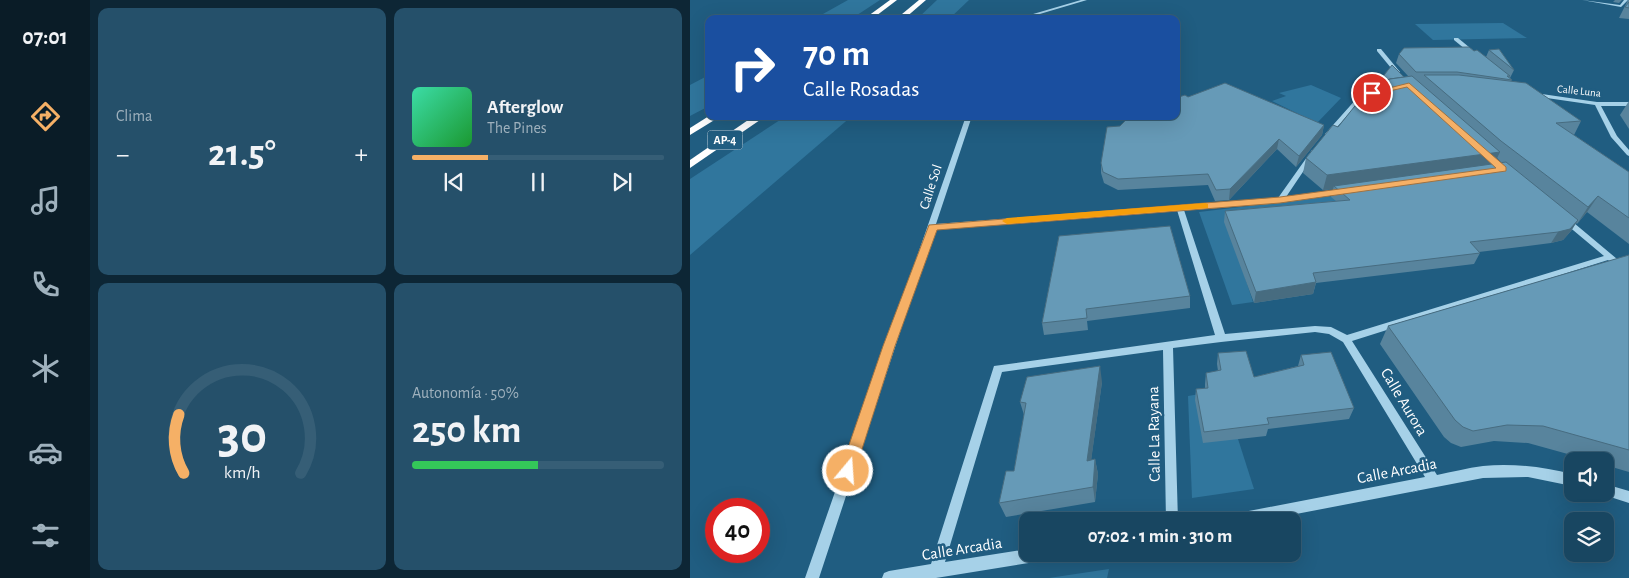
<!DOCTYPE html>
<html lang="es">
<meta charset="utf-8">
<style>
body{margin:0;font-family:"Alegreya Sans",sans-serif;background:#25506a;color:#f1f3f6;height:100vh;display:flex;flex-direction:column;font-size:19px;white-space:nowrap}
*{box-sizing:border-box;margin:0}
p{font-size:16px;color:#9fb1bd}
.icon{flex:none;width:28px;height:28px;fill:none;stroke:currentColor;stroke-width:2;stroke-linecap:round;stroke-linejoin:round}
.map{position:relative;flex:1;overflow:hidden}
.details{display:flex;flex-direction:column;gap:8px;padding:8px;background:#0d2635;width:600px}
.details>*{flex:none}
.top-card{position:absolute;left:15px;top:15px;width:475px;height:105px;border-radius:10px;box-shadow:0 5px 20px #0002,0 0 0 1px #365e76;background:#1a4fa0;color:#fff;overflow:hidden}
.buttons{position:absolute;left:874px;top:452px;display:grid;gap:10px}
.buttons a{display:grid;place-items:center;width:50px;height:50px;border-radius:10px;background:#184661;box-shadow:0 5px 20px #0002,0 0 0 1px #365e76;font-size:25px}
.speed{position:absolute;left:15px;top:498px;display:flex;gap:10px;font-size:25px;font-weight:700;text-align:center}
.speed>*{display:grid;place-content:center;width:65px;height:65px;border-radius:50%;background:#184661;box-shadow:0 5px 20px #0002,0 0 0 1px #365e76;line-height:1}
.speed .limit{border:8px solid #d22;background:#fff;color:#111}
.pin{position:absolute;display:grid;place-items:center;width:42px;height:42px;color:#fff;margin:-21px;border:2px solid #fff;border-radius:50%;box-shadow:0 1px 5px #0007}
.me{position:absolute;width:55px;margin:-28px;rotate:18deg;stroke-linejoin:round;filter:drop-shadow(0 0 4px #0008)}
.turn{display:flex;align-items:center;gap:18px;height:105px;padding:0 15px;font-size:22px}
.turn .icon{width:65px;height:65px;stroke-width:2.5}
.turn b{display:block;font-size:35px;line-height:42px}
.big{font-size:38px;font-weight:600;line-height:1.1}
.details .widget{flex:1;display:flex;flex-direction:column;justify-content:center;gap:8px;min-width:0;padding:0 18px;border-radius:10px;background:#25506a}
.details .dial{align-items:center;gap:0}
.dial svg{height:130px;overflow:visible;fill:none;stroke:#365e76;stroke-width:7;stroke-linecap:round;text-anchor:middle}
.dial text{fill:#f1f3f6;stroke:none}
.song{display:flex;align-items:center;gap:15px}
.cover{width:60px;height:60px;border-radius:8px;background:linear-gradient(135deg,hsl(160 70% 55%),hsl(130 70% 35%))}
.played{height:5px;border-radius:2px;background:linear-gradient(90deg,#f5b066 30%,#365e76 30%)}
.keys{display:flex;justify-content:space-around;direction:ltr}
.heat{display:flex;justify-content:space-between;align-items:center;font-size:28px;direction:ltr}
.charge{height:8px;border-radius:4px;background:linear-gradient(90deg,#34c759 50%,#365e76 0)}
.details .tiles{flex:1;display:grid;gap:8px;grid-template-columns:repeat(2,1fr)}
.trip{position:absolute;left:329px;top:512px;width:282px;height:50px;border-radius:10px;background:#184661;box-shadow:0 5px 20px #0002,0 0 0 1px #365e76;font-weight:600;line-height:50px;text-align:center}
main{display:flex;flex:1;min-height:0}
.tabs{display:flex;flex-direction:column;width:90px;justify-content:space-around;align-items:center;background:#0a1c27;color:#9fb1bd}
.tabs .icon{width:35px;height:35px}
.tabs .active{color:#f5b066}
.tabs b{font-size:22px;color:#f1f3f6}
.map>svg:first-child{display:block}
.green{fill:#30769d}
.lines{fill:none;stroke-linecap:round;stroke-linejoin:round}
.minor{fill:#a6d1e8;fill-rule:evenodd}
.highway{fill:#fff;fill-rule:evenodd}
.wall{fill:#58849d;fill-rule:evenodd}
.shaded-wall{fill:#476c80}
.building{fill:#669ab7;stroke:#476c80}
.route{fill:#f5b066;stroke:#9f7242}
.slow{fill:#f59e0b}
.labels{text-anchor:middle;dominant-baseline:central;stroke-width:5;stroke-linejoin:round;paint-order:stroke}
.far-street-label{font-size:11px;fill:#fff;stroke:#205d81}
.shield{fill:#205d81;stroke:#bcced9;stroke-width:1}
.shield-label{font-size:12px;font-weight:bold;fill:#fff}
.street-label{font-size:14px;fill:#fff;stroke:#205d81}
.near-street-label{font-size:16px;fill:#fff;stroke:#205d81}
</style>
<main>
<nav class="tabs">
<b>07:01</b>
<svg class="icon active" aria-label="directions" viewBox="0 0 24 24"><path d="M12 3l9 9-9 9-9-9zM9 14v-3h6M13 9l2 2-2 2"/></svg>
<svg class="icon" aria-label="music" viewBox="0 0 24 24"><path d="M9 18V5l10-2v13"/><circle cx="6" cy="18" r="3"/><circle cx="16" cy="16" r="3"/></svg>
<svg class="icon" aria-label="phone" viewBox="0 0 24 24"><path d="M5 4h4l2 5-3 2q2 4 5 5l2-3 5 2v4C11 20 4 13 5 4z"/></svg>
<svg class="icon" aria-label="climate" viewBox="0 0 24 24"><path d="M12 3v18M4 7l16 10M4 17L20 7"/></svg>
<svg class="icon" aria-label="car" viewBox="0 0 24 24"><path d="M5 17H2v-5l4-1 3-4h7l3 4 3 1v5h-3M9 17h6M6 11h13"/><circle cx="7" cy="17" r="2"/><circle cx="17" cy="17" r="2"/></svg>
<svg class="icon" aria-label="filters" viewBox="0 0 24 24"><path d="M4 7h16M4 17h16"/><circle cx="9" cy="7" r="2"/><circle cx="15" cy="17" r="2"/></svg>
</nav>
<section class="details">
<div class="tiles">
<div class="widget"><p>Clima</p>
<div class="heat"><a>−</a><b class="big">21.5°</b><a>+</a></div>
</div>
<div class="widget">
<div class="song"><i class="cover"></i><div><b>Afterglow</b><p>The Pines</p></div></div>
<div class="played"></div>
<div class="keys"><svg class="icon" aria-label="previous" viewBox="0 0 24 24"><path d="M18 5L8 12l10 7zM5 5v14"/></svg><svg class="icon" aria-label="pause" viewBox="0 0 24 24"><path d="M8 5v14M16 5v14"/></svg><svg class="icon" aria-label="next" viewBox="0 0 24 24"><path d="M6 5l10 7-10 7zM19 5v14"/></svg></div>
</div>
<div class="widget dial"><svg viewBox="0 0 100 80">
<path d="M14 69A42 42 0 1 1 86 69"/>
<path d="M14 69A42 42 0 0 1 11 33" stroke="#f5b066"/>
<text x="50" y="56" font-size="32" font-weight="700">30</text>
<text x="50" y="72" font-size="11">km/h</text>
</svg></div>
<div class="widget"><p>Autonomía · 50%</p><b class="big">250 km</b><div class="charge"></div></div>
</div>
</section>
<div class="map">
<svg width="939" height="578" viewBox="0 0 939 578">
<rect width="100%" height="100%" fill="#205d81"/>
<g class="green">
<polygon points="158,0 190,0 161,19 124,19"/>
<polygon points="247,0 279,0 259,19 227,19"/>
<polygon points="813,23 837,38 743,40 725,24"/>
<polygon points="19,75 19,106 0,116 0,85"/>
<polygon points="621,85 651,98 627,123 582,101 596,96 589,93"/>
<polygon points="96,116 162,116 0,255 0,179"/>
<polygon points="811,176 547,253 563,302 542,305 509,212"/>
<polygon points="516,393 548,439 564,489 502,498 498,396"/>
<polygon points="419,569 417,578 359,578"/>
</g>
<g class="lines">
<g class="minor">
<polygon points="391,0 397,0 333,19 326,19"/>
<polygon points="892,0 930,5 934,0 938,0 931,7"/>
<polygon points="764,38 768,38 785,52 785,54 781,54 764,40"/>
<polygon points="687,49 691,49 710,72 710,74 706,74 687,51"/>
<polygon points="682,92 687,93 672,99 639,136 635,136 635,134 668,97"/>
<polygon points="845,93 907,102 939,102 939,106 911,106 927,136 939,150 939,156 937,155 921,137 905,105 843,96 842,95"/>
<path d="M276,116H282L246,224L588,198L622,150H626L627,151L596,197L652,189L656,191L654,192L590,202L494,210L535,334L625,326L641,327L657,335L914,256L871,220L872,218H878L939,269V276L936,275L918,260L662,341L747,475C762,472 777,468 793,466C823,463 854,467 882,474V486L838,477L793,478L570,521H532L533,516L538,515L735,477L653,342L639,334L625,332L531,342L483,348L488,521H476L473,350L312,372L255,562L338,549V554H358L356,559L351,561L246,578H192L194,573L199,571L241,564L304,366L525,335L487,210L244,229L129,578H115Z"/>
<polygon points="915,484 939,491 939,503 911,494 915,494"/>
</g>
<g class="highway">
<polygon points="200,0 207,0 182,19 174,19"/>
<polygon points="229,0 236,0 214,19 206,19"/>
<polygon points="19,116 31,116 0,135 0,128"/>
<polygon points="64,116 76,116 0,168 0,160"/>
</g>
</g>
<g class="wall">
<polygon points="925,0 932,0 929,3 923,2"/>
<polygon points="938,0 939,0 939,19 929,18"/>
<path d="M799,50L824,70L820,78L822,80L821,81L891,121L884,135L939,172V244L897,212L887,224L886,223L881,231L873,240L861,243L789,252L790,253L784,264L626,283L623,294L564,303L534,222L535,211L646,201L641,197L643,189L633,190L613,173L616,158L648,127L714,77H719L706,63L709,54L784,51L796,57ZM807,158L812,163L804,164Z"/>
<polygon points="498,97 634,125 632,135 606,167 587,149 539,200 525,201 518,185 428,190 414,183 411,173 411,163 430,126"/>
<polygon points="939,101 939,129 930,115"/>
<polygon points="369,236 500,296 500,308 397,321 398,330 354,335 352,323"/>
<polygon points="939,255 939,472 915,465 915,461 903,461 838,443 804,441 771,447 761,443 754,437 690,344 698,326"/>
<polygon points="528,353 564,377 608,366 611,355 664,408 659,419 578,429 576,436 513,443 505,400 506,389 515,388 515,384 516,373 528,371 527,364"/>
<polygon points="412,382 401,460 405,459 408,474 405,502 316,517 309,503 324,471 334,415 330,402"/>
</g>
<g class="shaded-wall">
<polygon points="634,125 632,135 606,167 609,156"/>
<polygon points="589,139 587,149 539,200 540,189"/>
<polygon points="810,152 803,167 644,186 643,189 633,190 637,175"/>
<polygon points="908,196 897,212 887,224 898,207"/>
<polygon points="888,220 881,231 873,240 861,243 868,232"/>
<polygon points="626,282 623,294 564,303 566,292"/>
<polygon points="410,366 412,382 399,476 397,461"/>
<polygon points="405,459 408,474 405,502 403,487"/>
</g>
<g class="building">
<polygon points="939,2 939,8 935,7"/>
<polygon points="779,47 784,51 787,50 820,76 817,76 822,80 767,72 726,72 709,54 714,48"/>
<polygon points="809,49 824,70 799,50"/>
<polygon points="702,65 714,77 700,79 687,84"/>
<polygon points="734,75 769,75 836,83 891,121 866,123 939,172 939,218 908,196 898,207 811,141"/>
<polygon points="722,76 810,152 637,175 616,158 643,125 648,127 681,86 700,79"/>
<polygon points="535,83 634,125 609,156 589,139 540,189 526,190 518,174 428,179 413,172 411,163 417,127 430,126 440,116 486,116 486,98 495,95 498,97"/>
<polygon points="816,162 888,220 880,229 868,232 780,242 790,253 623,273 626,282 566,292 535,211 660,200 644,186"/>
<polygon points="480,226 500,296 396,309 397,318 352,323 369,236"/>
<polygon points="939,255 939,450 853,426 817,425 783,431 773,427 765,420 698,326"/>
<polygon points="556,351 564,377 614,365 611,355 641,352 664,408 577,418 579,424 514,432 506,389 518,388 516,373 531,370 528,353"/>
<polygon points="410,366 397,461 405,459 403,487 309,503 316,471 324,471 336,403 330,402 337,377"/>
</g>
<polygon class="route" points="719,83 816,167 816,171 590,203 247,230 205,346 165,471 163,476 158,478 152,476 150,471 193,346 239,225 590,197 806,168 717,87 682,95 679,93"/>
<polygon class="slow" points="515,203 518,204 518,208 317,224 312,221 317,218"/>
<g class="labels">
<g class="far-street-label">
<text transform="translate(889 91) rotate(6)">Calle Luna</text>
</g>
<rect class="shield" x="17.5" y="130.5" width="35" height="19" rx="4"/>
<g class="shield-label">
<text x="35" y="140">AP-4</text>
</g>
<g class="street-label">
<text transform="translate(241 187) rotate(-72)">Calle Sol</text>
</g>
<g class="near-street-label">
<text transform="translate(714 402) rotate(59)">Calle Aurora</text>
<text transform="translate(464 434) rotate(-91)">Calle La Rayana</text>
<text transform="translate(707 471) rotate(-11)">Calle Arcadia</text>
<text transform="translate(272 549) rotate(-9)">Calle Arcadia</text>
</g>
</g>
</svg>
<div class="buttons">
<a><svg class="icon" aria-label="sound" viewBox="0 0 24 24"><path d="M4 9h4l5-4v14l-5-4H4zM17 9q2 3 0 6"/></svg></a>
<a><svg class="icon" aria-label="layers" viewBox="0 0 24 24"><path d="M12 4l9 5-9 5-9-5zM3 14l9 5 9-5"/></svg></a>
</div>
<div class="speed"><div class="limit">40</div></div>
<div class="pin" style="left:682px;top:93px;background:#d93025"><svg class="icon" aria-label="arrive" viewBox="0 0 24 24"><path d="M6 21V4h12l-3 4 3 4H6"/></svg></div>
<svg class="me" style="left:158px;top:471px" viewBox="-20 -20 40 40"><circle r="17" fill="#f5b066" stroke="#fff" stroke-width="3"/><path d="M0-11L8 9 0 5-8 9z" fill="#fff"/></svg>
<div class="trip">07:02 · 1 min · 310 m</div>
<div class="top-card">
<div class="turn"><svg class="icon" aria-label="right" viewBox="0 0 24 24"><path d="M7 20v-9h11M14 6l5 5-5 5"/></svg><div><b>70 m</b>Calle Rosadas</div></div>
</div>
</div>
</main>
